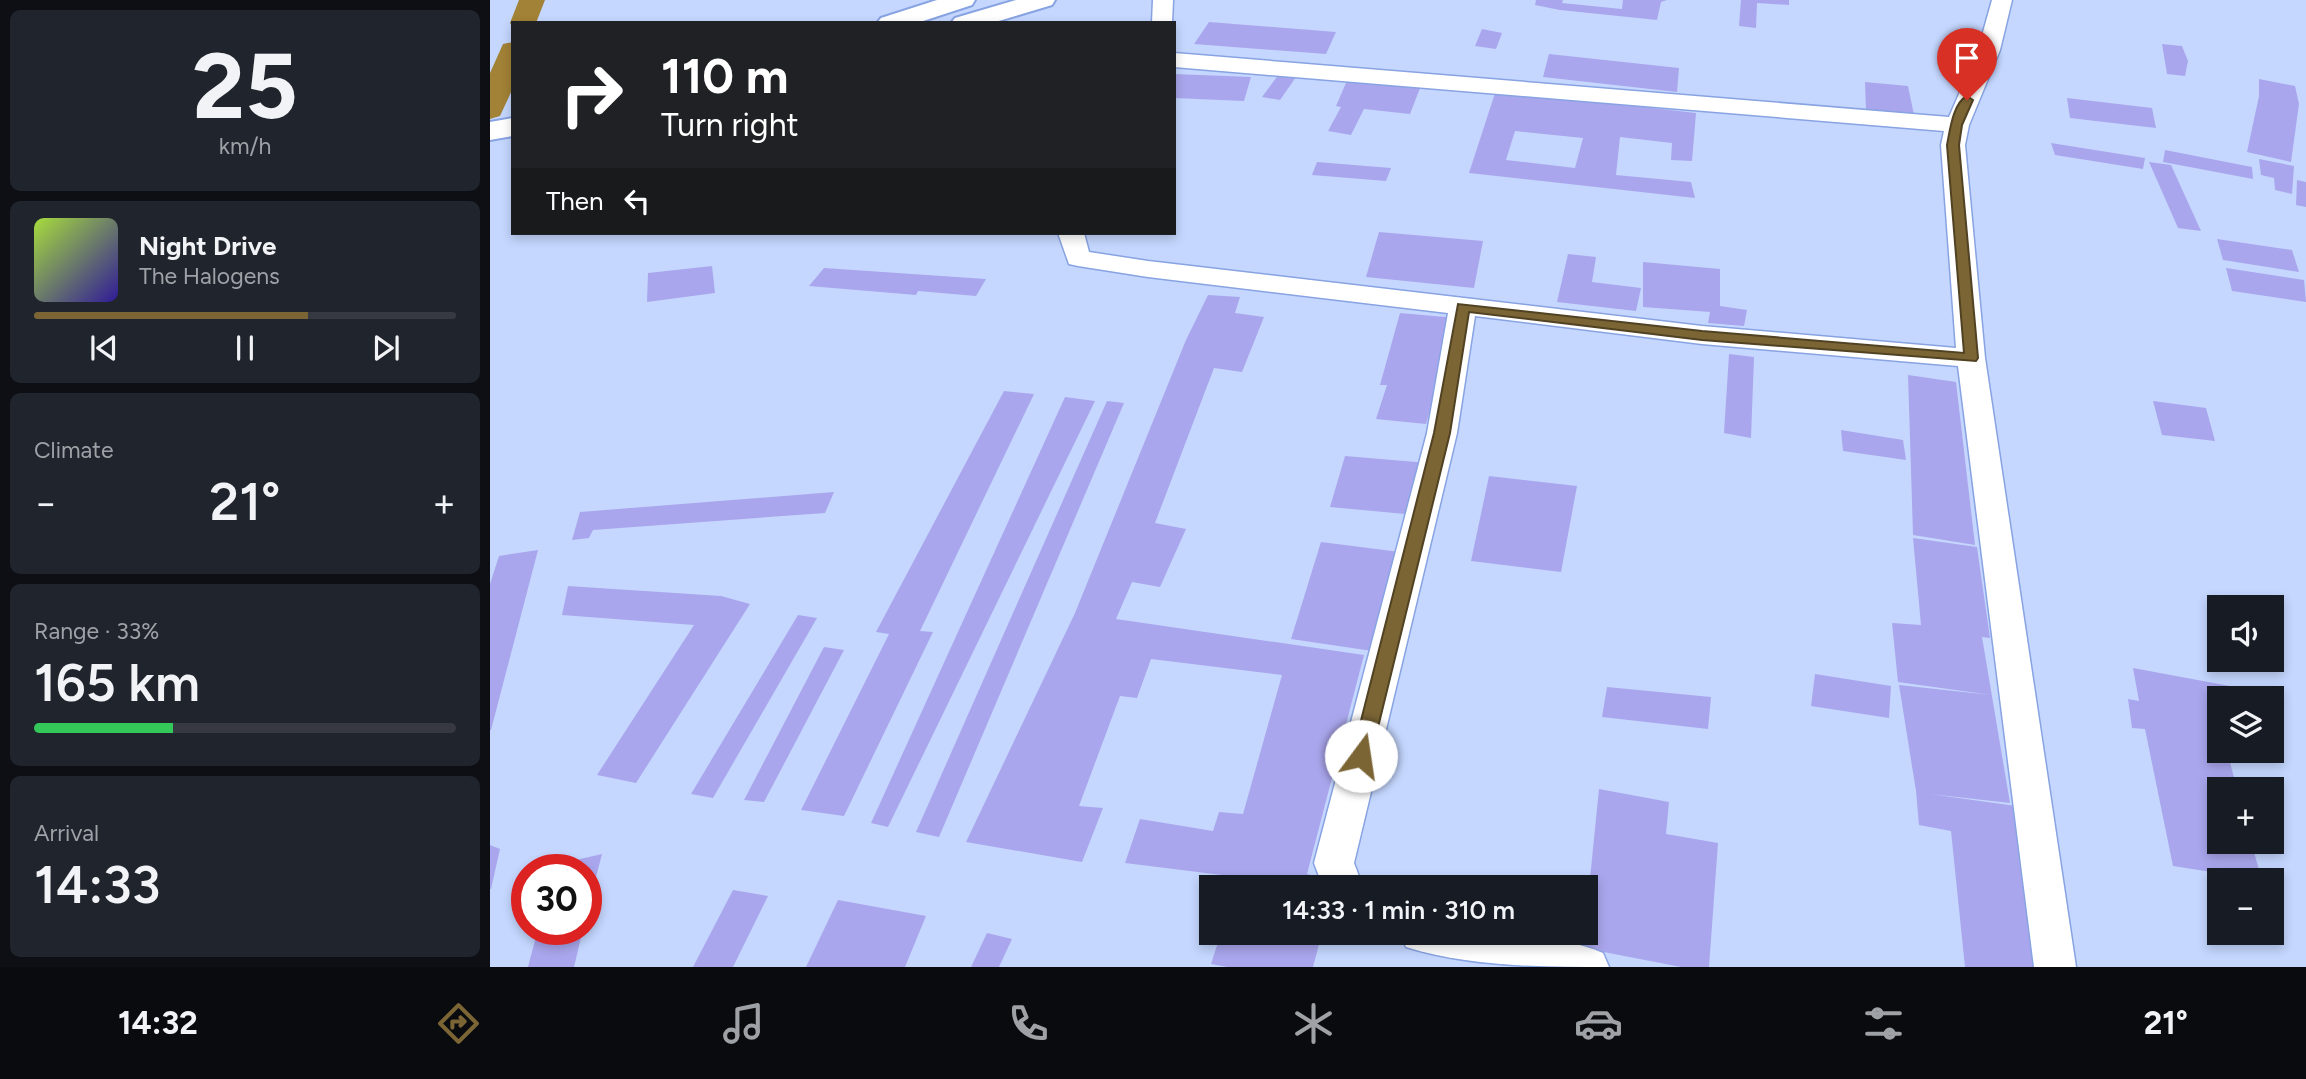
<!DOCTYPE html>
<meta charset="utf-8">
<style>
body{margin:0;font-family:Figtree,sans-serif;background:#20242c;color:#f1f3f6;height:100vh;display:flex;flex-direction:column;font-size:26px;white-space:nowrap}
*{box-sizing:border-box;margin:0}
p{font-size:23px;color:#9ea1a6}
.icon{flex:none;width:38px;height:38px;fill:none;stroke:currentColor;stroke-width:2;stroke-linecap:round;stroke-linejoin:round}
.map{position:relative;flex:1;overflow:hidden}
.side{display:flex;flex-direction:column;gap:10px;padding:10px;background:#0d0f14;width:490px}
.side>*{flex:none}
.banner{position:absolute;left:21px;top:21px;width:665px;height:214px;border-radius:0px;box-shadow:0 4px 10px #0003;background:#202124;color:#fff;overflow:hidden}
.tools{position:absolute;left:1717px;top:595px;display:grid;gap:14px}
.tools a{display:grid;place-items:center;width:77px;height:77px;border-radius:0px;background:#171b24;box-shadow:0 4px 10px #0003;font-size:35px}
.speed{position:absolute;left:21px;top:854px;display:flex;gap:14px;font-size:35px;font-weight:700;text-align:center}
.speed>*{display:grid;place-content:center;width:91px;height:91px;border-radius:50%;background:#171b24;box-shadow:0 4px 10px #0003;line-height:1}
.speed .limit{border:10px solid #d22;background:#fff;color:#111}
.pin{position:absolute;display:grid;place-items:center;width:60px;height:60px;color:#fff;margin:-72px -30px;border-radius:50% 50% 50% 0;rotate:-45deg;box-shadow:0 0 7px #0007}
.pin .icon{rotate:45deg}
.me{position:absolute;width:77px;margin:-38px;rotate:14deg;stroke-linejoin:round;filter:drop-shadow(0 0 5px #0008)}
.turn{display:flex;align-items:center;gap:24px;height:147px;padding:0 35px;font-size:32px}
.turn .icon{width:91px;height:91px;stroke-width:2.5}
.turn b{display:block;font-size:49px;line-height:60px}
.then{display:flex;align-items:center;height:66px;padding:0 35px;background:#0003;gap:14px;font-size:26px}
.big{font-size:52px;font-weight:600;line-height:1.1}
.side .widget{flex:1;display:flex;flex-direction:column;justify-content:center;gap:10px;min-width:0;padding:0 24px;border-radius:10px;background:#20242c}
.side .dial{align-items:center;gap:0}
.dial b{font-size:91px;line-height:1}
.song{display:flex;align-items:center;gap:21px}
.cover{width:84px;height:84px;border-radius:10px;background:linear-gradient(135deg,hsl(80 70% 55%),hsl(250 70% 35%))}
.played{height:7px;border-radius:4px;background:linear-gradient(90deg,#7b6535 65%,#363941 65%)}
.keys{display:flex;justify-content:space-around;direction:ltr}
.heat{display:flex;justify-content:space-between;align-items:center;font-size:38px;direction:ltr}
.charge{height:10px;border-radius:5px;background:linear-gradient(90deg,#34c759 33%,#363941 0)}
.trip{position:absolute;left:709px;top:875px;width:399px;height:70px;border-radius:0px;background:#171b24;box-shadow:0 4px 10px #0003;font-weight:600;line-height:70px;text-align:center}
.tabs{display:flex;height:112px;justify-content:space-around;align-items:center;background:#090b0e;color:#9ea1a6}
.tabs .icon{width:49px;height:49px}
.tabs .selected{color:#7b6535}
.tabs b{font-size:32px;color:#f1f3f6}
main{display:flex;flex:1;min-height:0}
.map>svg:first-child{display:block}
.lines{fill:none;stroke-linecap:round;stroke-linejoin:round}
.canal{fill:#a28236;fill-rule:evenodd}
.building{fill:#aaa6ed;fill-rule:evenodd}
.minor-casing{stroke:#88a3e2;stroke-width:3}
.trunk-casing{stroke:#88a3e2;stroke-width:4}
.minor{fill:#fff;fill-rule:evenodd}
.trunk{fill:#fff;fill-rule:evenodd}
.route{fill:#7b6535;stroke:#504222;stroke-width:2}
</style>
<main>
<section class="side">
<div class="widget dial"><b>25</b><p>km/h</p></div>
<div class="widget">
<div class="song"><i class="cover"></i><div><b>Night Drive</b><p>The Halogens</p></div></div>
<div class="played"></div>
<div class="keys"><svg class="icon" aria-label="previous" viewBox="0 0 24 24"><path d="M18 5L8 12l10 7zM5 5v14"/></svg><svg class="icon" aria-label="pause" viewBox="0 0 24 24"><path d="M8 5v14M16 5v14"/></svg><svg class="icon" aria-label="next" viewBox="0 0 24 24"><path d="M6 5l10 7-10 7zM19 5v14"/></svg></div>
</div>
<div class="widget"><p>Climate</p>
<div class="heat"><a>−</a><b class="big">21°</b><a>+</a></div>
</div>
<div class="widget"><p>Range · 33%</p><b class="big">165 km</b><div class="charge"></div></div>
<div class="widget"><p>Arrival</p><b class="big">14:33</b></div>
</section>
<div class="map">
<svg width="1816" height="967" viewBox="0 0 1816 967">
<rect width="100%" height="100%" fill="#c5d7ff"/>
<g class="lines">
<g class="canal">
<polygon points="29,0 55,0 46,23 23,23 23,28 20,23"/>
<polygon points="23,42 23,88 10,116 0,119 0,73 13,44"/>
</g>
</g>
<g class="building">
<polygon points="1046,0 1073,0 1072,3 1132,9 1133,0 1177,0 1171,2 1167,20 1070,10 1045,5"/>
<polygon points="1251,0 1299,0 1299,5 1267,3 1266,28 1249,26"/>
<polygon points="719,22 846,32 836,54 704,44"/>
<polygon points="992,29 1012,33 1006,49 985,46"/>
<polygon points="1672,44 1692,46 1698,61 1695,76 1677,74"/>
<polygon points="1059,54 1189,68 1187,92 1053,77"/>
<polygon points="684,74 761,77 754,101 684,98"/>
<polygon points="789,74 806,77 790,100 772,97"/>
<polygon points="859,76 932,83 920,114 874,109 861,135 838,131 851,107 846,106"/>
<polygon points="1769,79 1805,86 1809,104 1801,162 1757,152 1769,96"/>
<polygon points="1375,82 1418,86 1424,115 1376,111"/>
<path d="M1006,90L1206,113L1202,161L1181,160L1182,143L1130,137L1126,175L1201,182L1205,198L979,173ZM1025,131L1093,138L1085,168L1016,160Z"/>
<polygon points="1577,98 1662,108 1666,128 1580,118"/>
<polygon points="1561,143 1655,158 1653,169 1565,155"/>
<polygon points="1675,150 1762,167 1763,179 1673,162"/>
<polygon points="1769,159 1804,166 1802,194 1785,190 1784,178 1771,175"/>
<polygon points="827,162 901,168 896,181 822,175"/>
<polygon points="1659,162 1681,165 1711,231 1688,228"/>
<polygon points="1807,180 1816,182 1816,207 1806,205"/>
<polygon points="889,232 993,241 984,288 876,277"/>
<polygon points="1727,239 1802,250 1809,272 1733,260"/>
<polygon points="1078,254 1106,257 1102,282 1151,288 1146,311 1067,302"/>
<polygon points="1153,262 1230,269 1230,306 1257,310 1254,326 1218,323 1220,312 1153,307"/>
<polygon points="222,266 225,293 157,302 158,273"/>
<polygon points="334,268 496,279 486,296 428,291 426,295 319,286"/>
<polygon points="1736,268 1814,280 1816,302 1742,291"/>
<polygon points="718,295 750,297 745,313 774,317 752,372 724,368 665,523 696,529 670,587 642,582 626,619 874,655 817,874 846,882 845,887 745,887 748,877 635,863 650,819 723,831 729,812 753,814 792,675 661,659 647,698 630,696 589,806 613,808 592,862 476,842 585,613 696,340"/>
<polygon points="910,313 966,318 936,424 886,419 897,385 890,385"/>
<polygon points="1239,354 1264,357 1261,438 1234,433"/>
<polygon points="1418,375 1466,382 1485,545 1423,535"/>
<polygon points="514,391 544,394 430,631 443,632 354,816 311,810 399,634 386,632"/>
<polygon points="575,397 605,401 398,827 381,823"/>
<polygon points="617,401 634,403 449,837 426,832"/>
<polygon points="1663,401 1716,408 1725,441 1672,435"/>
<polygon points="1351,430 1413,440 1416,460 1353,451"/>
<polygon points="855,456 938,463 926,515 840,507"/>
<polygon points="999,476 1087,486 1071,572 981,561"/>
<polygon points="344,492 335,513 103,530 99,538 82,540 90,512"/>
<polygon points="1423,538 1487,547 1500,638 1492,637 1520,803 1440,794 1526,806 1548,967 1475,967 1461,831 1429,825 1426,791 1409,685 1501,695 1408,682 1402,623 1431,625"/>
<polygon points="831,542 910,552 889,652 801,639"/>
<polygon points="48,550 1,730 0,730 0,584 9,556"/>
<polygon points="78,586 231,596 260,604 146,783 107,775 204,625 72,615"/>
<polygon points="308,615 327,618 223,798 201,794"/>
<polygon points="334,647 354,650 274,802 254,800"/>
<polygon points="1643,668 1756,689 1758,698 1729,698 1729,751 1737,751 1747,789 1729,789 1729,842 1761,842 1772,880 1683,866 1655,729 1642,728 1638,699 1649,701"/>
<polygon points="1325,674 1401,686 1399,718 1321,706"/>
<polygon points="1117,687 1221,697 1218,729 1112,717"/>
<polygon points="1109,789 1179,802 1176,834 1228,843 1219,967 1191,967 1093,948"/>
<polygon points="0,845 10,849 1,889 0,889"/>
<polygon points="112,854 97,912 96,912 96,870 63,870 64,865"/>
<polygon points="243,890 278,896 243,967 203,967"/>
<polygon points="348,900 436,916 415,967 316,967"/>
<polygon points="48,929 93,929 84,967 38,967"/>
<polygon points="497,933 522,939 509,967 481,967"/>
<polygon points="731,933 832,933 823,967 737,967 721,964"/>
</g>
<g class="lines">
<defs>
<g id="minor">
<polygon points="663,0 683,0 682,23 662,23"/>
<polygon points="1502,0 1522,0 1510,50 1479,125 1475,145 1495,358 1586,967 1544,967 1468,366 1212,344 985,316 967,433 864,863 873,887 833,887 824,863 937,433 958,313 658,277 588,266 579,264 568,233 594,233 599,252 658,261 1212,326 1466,348 1451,145 1454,131 684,67 684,53 1459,117 1488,50"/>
<path d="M910,933C976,930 1050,928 1113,953L1119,967C1051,967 981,967 916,947Z"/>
</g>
<g id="trunk">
<polygon points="447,0 485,0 482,5 427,23 387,23 391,18"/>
<polygon points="526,0 565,0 562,5 502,23 461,23 465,18"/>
<polygon points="23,118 23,136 0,140 0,122"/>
</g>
</defs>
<use href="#minor" class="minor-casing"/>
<use href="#trunk" class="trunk-casing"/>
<use href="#minor" class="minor"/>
<use href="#trunk" class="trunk"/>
</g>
<path class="route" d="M1477,96L1483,100L1472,125L1469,145L1488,358L1486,361L1212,340L979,312L960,433L881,756L878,762L871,764L864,762L862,756L944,433L968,304L1212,331L1474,353L1457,145C1460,130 1463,103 1477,96Z"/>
</svg>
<div class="tools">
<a><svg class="icon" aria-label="sound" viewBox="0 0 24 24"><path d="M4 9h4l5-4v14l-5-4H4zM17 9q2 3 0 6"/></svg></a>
<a><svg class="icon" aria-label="layers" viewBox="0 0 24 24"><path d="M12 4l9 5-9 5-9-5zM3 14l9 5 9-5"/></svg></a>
<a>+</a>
<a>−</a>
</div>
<div class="speed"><div class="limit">30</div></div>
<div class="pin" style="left:1477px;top:100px;background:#d93025"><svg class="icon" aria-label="arrive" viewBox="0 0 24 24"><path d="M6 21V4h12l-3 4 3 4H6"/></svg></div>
<svg class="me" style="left:871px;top:756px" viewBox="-20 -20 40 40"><circle r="19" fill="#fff"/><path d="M0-13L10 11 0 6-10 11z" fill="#7b6535"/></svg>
<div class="trip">14:33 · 1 min · 310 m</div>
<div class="banner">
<div class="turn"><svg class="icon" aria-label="right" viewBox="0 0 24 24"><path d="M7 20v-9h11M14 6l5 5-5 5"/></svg><div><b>110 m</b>Turn right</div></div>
<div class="then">Then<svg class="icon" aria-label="left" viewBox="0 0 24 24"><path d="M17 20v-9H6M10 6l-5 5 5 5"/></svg></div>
</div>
</div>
</main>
<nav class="tabs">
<b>14:32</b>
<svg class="icon selected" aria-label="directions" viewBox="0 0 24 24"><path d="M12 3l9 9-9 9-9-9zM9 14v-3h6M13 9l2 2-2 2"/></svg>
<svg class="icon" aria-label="music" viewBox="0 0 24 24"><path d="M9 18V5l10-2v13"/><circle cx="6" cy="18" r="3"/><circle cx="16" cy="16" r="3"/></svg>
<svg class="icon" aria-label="phone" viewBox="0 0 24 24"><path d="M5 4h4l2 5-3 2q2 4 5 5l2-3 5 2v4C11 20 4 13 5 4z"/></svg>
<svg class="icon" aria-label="climate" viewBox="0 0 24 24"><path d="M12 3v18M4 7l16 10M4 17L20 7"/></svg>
<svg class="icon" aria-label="car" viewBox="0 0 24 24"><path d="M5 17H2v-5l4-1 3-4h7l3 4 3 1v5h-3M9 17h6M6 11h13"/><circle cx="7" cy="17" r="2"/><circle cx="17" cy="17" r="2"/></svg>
<svg class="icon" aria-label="filters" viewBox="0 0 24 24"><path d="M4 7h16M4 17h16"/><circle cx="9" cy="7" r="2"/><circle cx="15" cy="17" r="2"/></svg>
<b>21°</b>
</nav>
